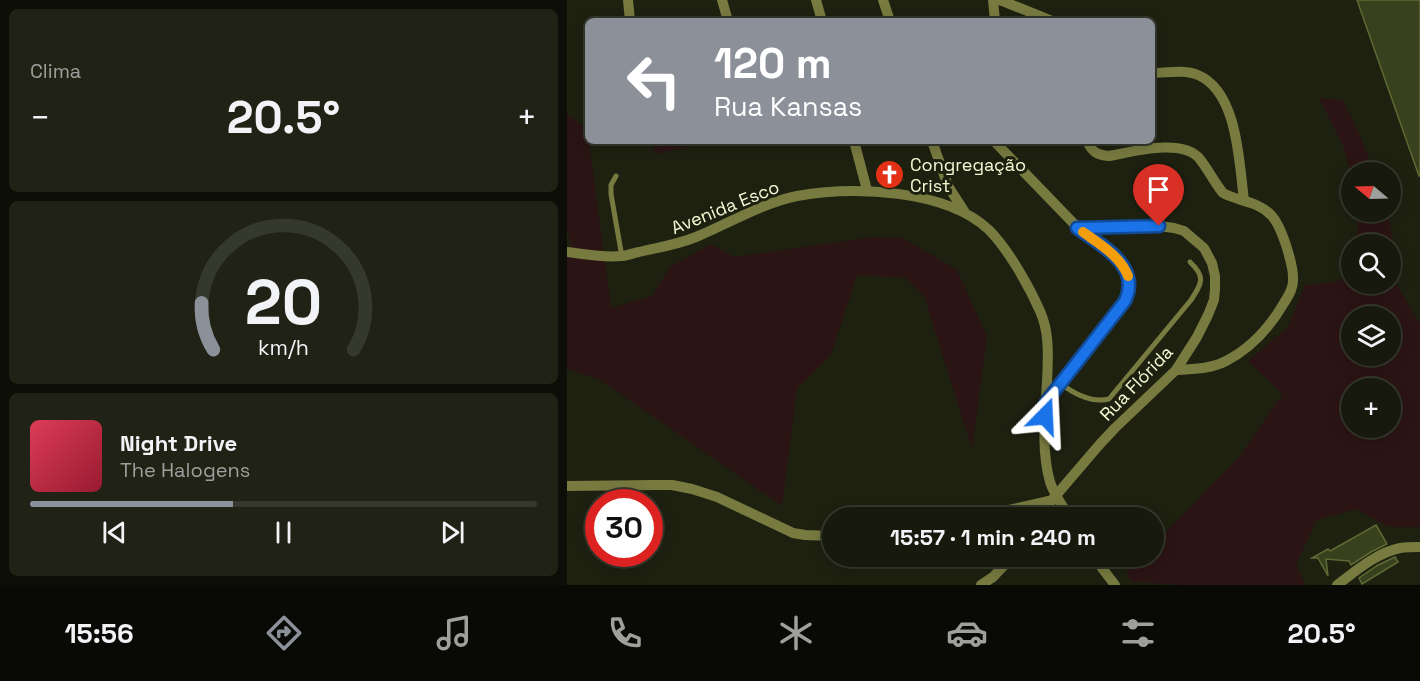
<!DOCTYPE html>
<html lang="pt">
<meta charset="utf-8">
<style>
body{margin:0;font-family:"Space Grotesk",sans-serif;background:#1f2215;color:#f1f3f6;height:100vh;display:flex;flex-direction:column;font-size:22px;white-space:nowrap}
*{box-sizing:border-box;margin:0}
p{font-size:20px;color:#9ea09d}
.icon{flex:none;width:33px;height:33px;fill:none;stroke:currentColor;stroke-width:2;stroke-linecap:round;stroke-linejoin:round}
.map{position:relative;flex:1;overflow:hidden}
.sheet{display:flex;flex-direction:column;gap:9px;padding:9px;background:#0c0e07;width:567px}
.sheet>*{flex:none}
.banner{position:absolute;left:18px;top:18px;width:570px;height:126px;border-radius:9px;box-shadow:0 3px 15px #0003,0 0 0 2px #35382d;background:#8c9099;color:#fff;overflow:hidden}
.needle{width:39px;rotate:289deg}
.tools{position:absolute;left:774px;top:162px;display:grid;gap:12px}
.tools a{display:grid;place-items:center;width:60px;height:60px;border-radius:50%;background:#16190c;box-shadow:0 3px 15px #0003,0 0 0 2px #35382d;font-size:30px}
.speed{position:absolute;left:18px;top:489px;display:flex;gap:12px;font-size:30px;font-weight:700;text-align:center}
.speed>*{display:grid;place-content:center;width:78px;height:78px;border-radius:50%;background:#16190c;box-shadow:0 3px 15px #0003,0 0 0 2px #35382d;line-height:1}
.speed .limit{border:9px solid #d22;background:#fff;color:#111}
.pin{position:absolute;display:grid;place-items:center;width:51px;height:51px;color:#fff;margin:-62px -26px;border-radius:50% 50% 50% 0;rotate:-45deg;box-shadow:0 0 6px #0007}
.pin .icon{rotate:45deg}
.me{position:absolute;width:66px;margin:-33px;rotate:21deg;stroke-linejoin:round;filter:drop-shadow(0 0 4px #0008)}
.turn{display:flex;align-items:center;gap:21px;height:126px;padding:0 30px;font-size:27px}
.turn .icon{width:78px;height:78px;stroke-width:2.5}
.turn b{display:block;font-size:42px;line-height:51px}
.big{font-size:45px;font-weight:600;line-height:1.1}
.sheet .card{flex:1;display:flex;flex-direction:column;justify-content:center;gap:9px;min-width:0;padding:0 21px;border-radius:9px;background:#1f2215}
.sheet .dial{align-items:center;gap:0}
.dial svg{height:156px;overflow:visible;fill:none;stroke:#35382d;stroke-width:7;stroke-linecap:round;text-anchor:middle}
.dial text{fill:#f1f3f6;stroke:none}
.song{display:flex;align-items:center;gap:18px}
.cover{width:72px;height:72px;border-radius:9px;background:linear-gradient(135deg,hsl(350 70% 55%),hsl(350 70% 35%))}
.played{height:6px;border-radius:3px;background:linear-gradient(90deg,#8c9099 40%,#35382d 40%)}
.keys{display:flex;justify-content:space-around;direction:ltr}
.heat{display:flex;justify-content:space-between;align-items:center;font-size:33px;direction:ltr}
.trip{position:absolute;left:255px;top:507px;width:342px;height:60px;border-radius:30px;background:#16190c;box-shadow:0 3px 15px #0003,0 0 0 2px #35382d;font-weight:600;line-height:60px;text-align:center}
.tabs{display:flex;height:96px;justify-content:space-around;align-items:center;background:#090a05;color:#9ea09d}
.tabs .icon{width:42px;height:42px}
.tabs .selected{color:#8c9099}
.tabs b{font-size:27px;color:#f1f3f6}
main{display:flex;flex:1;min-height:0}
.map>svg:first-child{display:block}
.green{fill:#2b1414;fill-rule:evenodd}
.building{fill:#39401e;stroke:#5e6a33;stroke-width:1.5}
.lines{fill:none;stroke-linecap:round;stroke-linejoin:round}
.service{stroke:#787b40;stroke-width:5}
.minor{stroke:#787b40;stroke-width:10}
.route-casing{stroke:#114b97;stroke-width:15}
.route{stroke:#1a73e8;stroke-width:10}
.slow{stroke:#f59e0b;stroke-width:10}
.labels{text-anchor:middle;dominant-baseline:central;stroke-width:6;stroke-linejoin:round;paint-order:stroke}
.poi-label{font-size:18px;fill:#f5fad5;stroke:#1e2110;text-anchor:start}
.street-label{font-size:18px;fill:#f5fad5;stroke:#1e2110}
</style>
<main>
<section class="sheet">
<div class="card"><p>Clima</p>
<div class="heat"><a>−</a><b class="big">20.5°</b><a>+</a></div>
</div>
<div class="card dial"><svg viewBox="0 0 100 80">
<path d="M14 69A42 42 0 1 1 86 69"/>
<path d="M14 69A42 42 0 0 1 8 45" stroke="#8c9099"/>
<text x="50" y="56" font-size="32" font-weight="700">20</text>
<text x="50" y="72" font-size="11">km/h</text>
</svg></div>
<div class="card">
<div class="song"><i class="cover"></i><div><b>Night Drive</b><p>The Halogens</p></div></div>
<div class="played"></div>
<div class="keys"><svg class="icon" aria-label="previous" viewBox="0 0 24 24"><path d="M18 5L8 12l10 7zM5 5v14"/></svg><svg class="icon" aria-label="pause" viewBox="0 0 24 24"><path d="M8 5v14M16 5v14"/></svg><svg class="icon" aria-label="next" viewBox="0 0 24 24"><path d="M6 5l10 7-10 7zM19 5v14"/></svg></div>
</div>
</section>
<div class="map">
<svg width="853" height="585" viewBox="0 0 853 585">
<rect width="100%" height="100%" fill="#1e2110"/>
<g class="green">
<polygon points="752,98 776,100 792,133 807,172 784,173 776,146"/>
<polygon points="0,114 20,128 21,141 22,141 44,308 85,296 103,267 144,244 167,257 306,237 336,238 390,270 420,337 405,449 357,296 339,278 290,275 264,355 230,389 215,506 32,379 0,369 0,254 4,247 0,227"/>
<polygon points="85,141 145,141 88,154"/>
<path d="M790,212H821L830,262L828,282L853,324V527H821L789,509L750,520L729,565L738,584L736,585H615L565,582L559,573L575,557L586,556L587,544L674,455L709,403L716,395L681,361L721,327L738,285L773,281L784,250V284H824V244H786L791,233ZM784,316H824V356H784ZM784,388H824V428H784Z"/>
</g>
<g class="building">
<polygon points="790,0 853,0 853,176 852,176"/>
<polygon points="330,164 336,180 330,181 312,177 311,170"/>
<polygon points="809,525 820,544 804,552 784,565 782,561 759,559 761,576 751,558 745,558 761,549 763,551"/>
<polygon points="828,557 831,562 795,584 792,578 811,565"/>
</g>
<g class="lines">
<g class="service">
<polyline points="49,176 44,185 44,194 55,257"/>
<path d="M493,383C507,394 524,403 542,399L624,300C635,283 639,277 623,262"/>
</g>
<g class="minor">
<polyline points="61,0 63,21"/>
<polyline points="155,0 161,21"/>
<polyline points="249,0 255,21"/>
<polyline points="316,0 323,21"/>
<polyline points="426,0 428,21"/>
<polyline points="433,0 485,21"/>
<path d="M585,73C599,73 617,69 631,75C671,92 672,163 677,200"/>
<polyline points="287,141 300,190"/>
<polyline points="365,141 381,186 397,211"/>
<polyline points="427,141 511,228 592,226 607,228 617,231 637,248 645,263 648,276 648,289 647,300 641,315 630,337 609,370 548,428 533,444 485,500 474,518"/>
<path d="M520,141C525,152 530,155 542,156C565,152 614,138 632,158C641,169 647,182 656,193C672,202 692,201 705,216C712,224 716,236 719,245C722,255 726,267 726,277C727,287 722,295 717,303C703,327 685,348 659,361C644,369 626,369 609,370"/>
<path d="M0,252C17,254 38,258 54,256C60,256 66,253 72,252C93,247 109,245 129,237C160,224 198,202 230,196C286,186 379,189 422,230C441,249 462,286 473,311C483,333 481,358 480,382C478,415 474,450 483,482C487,495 496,506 503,518"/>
<path d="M479,402L558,301C560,297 563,292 563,287C564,259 530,242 511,228"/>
<polyline points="0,486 88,485 105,485 125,489 150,497 226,533 238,535 266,536"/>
<polyline points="407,518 485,500"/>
<polyline points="529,556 535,568 548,585"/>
<polyline points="414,585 426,577 446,556"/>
<path d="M770,585C789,571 809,553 833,548C840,547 847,547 853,547"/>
</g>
</g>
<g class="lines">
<defs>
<path id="route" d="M478,416L479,402L558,301C575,266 534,245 510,228L592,226"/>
</defs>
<use href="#route" class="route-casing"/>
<use href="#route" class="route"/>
<path class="slow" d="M516,232C534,245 553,256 561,276"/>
</g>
<defs>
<symbol id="church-disc" viewBox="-11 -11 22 22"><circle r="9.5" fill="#e33118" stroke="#1e2110"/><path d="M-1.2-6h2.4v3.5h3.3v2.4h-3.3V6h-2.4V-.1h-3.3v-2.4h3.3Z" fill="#fff"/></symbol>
</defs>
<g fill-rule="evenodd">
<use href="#church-disc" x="306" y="158" width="33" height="33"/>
</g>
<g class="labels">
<g class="poi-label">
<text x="343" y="164">Congregação<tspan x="343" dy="21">Crist</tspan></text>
</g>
<g class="street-label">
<text transform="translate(158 207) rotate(-22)">Avenida Esco</text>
<text transform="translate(569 383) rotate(-46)">Rua Flórida</text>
</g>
</g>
</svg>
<div class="tools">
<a><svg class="needle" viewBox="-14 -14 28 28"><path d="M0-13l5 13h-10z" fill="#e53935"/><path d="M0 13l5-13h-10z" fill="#9ea09d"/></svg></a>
<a><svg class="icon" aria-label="search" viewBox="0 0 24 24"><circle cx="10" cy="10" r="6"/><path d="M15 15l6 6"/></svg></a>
<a><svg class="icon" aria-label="layers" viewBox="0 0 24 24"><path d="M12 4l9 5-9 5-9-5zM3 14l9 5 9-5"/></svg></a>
<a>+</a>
</div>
<div class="speed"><div class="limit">30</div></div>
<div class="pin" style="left:592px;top:226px;background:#d93025"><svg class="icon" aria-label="arrive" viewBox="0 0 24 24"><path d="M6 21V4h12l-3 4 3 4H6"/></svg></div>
<svg class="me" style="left:478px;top:416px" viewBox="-20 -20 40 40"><path d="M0-17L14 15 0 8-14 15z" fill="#1a73e8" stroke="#fff" stroke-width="4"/></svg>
<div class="trip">15:57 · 1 min · 240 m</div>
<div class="banner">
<div class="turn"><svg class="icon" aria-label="left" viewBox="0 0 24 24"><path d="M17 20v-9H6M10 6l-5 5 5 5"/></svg><div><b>120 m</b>Rua Kansas</div></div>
</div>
</div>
</main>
<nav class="tabs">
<b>15:56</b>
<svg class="icon selected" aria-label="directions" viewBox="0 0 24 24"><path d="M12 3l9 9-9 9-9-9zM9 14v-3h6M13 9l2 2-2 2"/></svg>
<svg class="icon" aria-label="music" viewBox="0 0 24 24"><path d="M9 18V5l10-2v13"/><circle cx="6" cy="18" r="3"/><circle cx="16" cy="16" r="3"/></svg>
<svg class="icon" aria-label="phone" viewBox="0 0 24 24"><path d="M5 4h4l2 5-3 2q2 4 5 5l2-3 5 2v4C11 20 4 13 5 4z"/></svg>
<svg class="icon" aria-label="climate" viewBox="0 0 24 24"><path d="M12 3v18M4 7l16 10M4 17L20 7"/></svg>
<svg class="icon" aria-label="car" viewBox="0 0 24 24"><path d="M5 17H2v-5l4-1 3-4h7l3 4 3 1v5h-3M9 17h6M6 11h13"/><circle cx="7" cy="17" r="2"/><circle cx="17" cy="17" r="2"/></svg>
<svg class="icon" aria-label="filters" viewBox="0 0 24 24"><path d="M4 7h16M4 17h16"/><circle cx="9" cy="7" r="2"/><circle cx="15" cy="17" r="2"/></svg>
<b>20.5°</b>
</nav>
